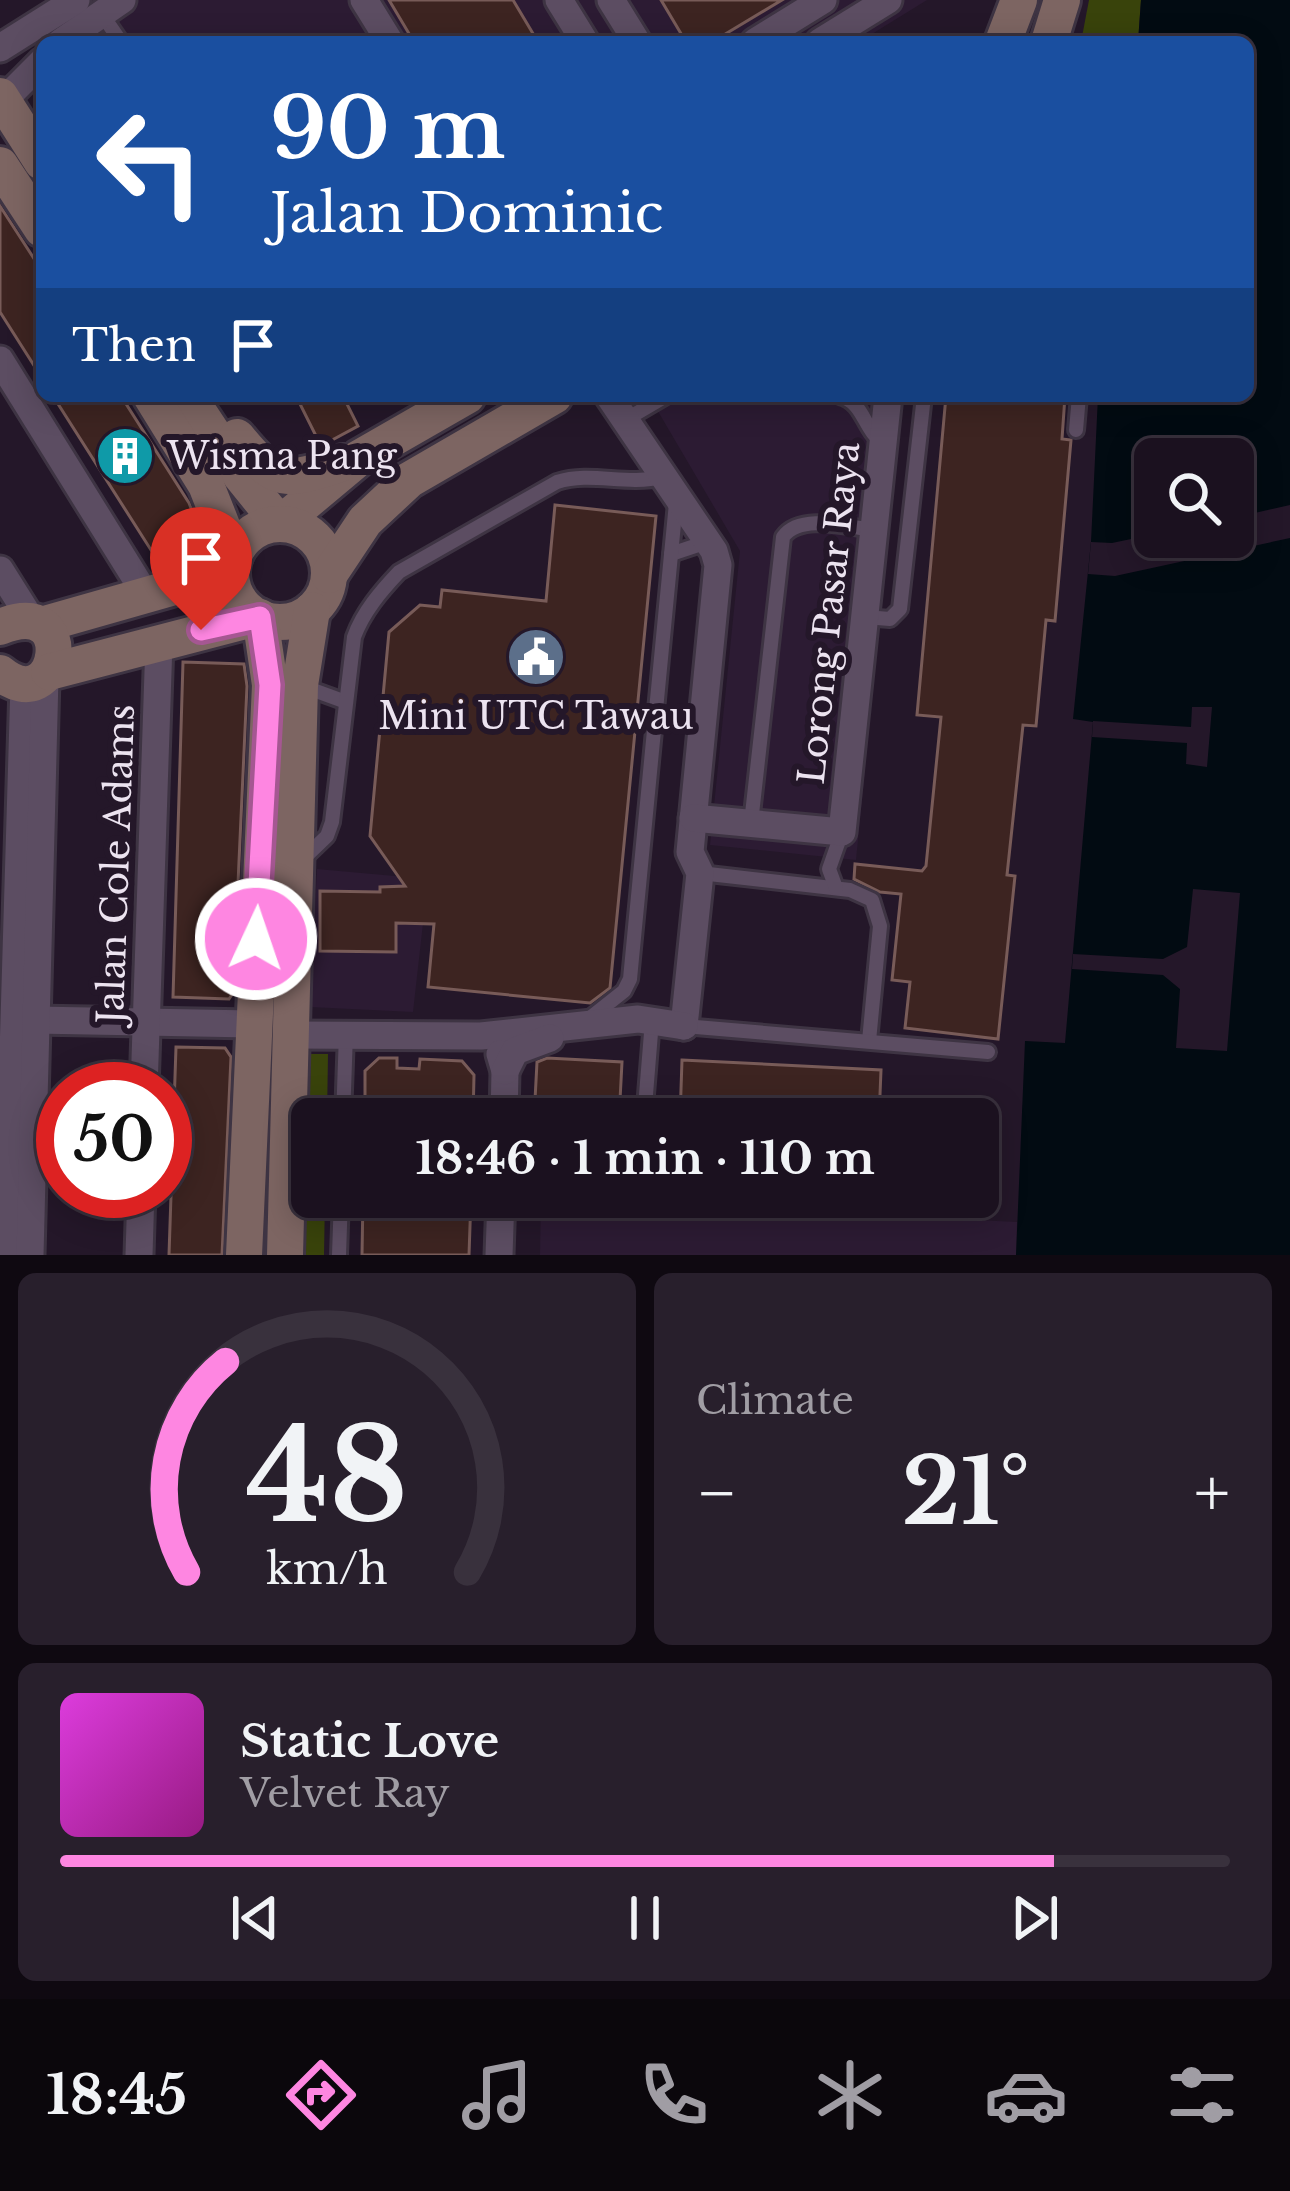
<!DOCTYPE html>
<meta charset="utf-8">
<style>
body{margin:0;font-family:"Libre Baskerville",serif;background:#281f2c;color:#f1f3f6;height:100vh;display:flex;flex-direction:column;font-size:45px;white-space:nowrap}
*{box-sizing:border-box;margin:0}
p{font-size:39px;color:#a09da4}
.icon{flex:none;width:66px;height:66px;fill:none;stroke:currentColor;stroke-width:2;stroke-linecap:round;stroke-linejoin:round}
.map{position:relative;height:1255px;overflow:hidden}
.drawer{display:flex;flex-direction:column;gap:18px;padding:18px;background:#0f0911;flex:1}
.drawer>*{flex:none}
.hud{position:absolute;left:36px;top:36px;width:1218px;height:366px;border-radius:18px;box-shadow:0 6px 30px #0003,0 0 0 3px #39313d;background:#1a4fa0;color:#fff;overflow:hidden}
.controls{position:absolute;left:1134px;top:438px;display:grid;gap:24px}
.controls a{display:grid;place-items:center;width:120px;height:120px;border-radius:18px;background:#1b111f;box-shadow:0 6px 30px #0003,0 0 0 3px #39313d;font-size:60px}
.speed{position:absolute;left:36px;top:1062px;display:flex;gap:24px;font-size:60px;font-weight:700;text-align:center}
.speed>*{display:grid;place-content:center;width:156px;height:156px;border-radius:50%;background:#1b111f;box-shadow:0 6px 30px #0003,0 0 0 3px #39313d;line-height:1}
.speed .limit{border:18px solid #d22;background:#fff;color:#111}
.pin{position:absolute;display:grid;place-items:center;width:102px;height:102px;color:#fff;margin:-123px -51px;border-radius:50% 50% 50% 0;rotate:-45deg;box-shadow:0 0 12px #0007}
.pin .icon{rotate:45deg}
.me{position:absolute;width:132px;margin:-66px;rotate:3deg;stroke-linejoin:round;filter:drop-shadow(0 0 9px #0008)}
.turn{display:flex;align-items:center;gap:42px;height:252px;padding:0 36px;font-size:54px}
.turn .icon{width:156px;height:156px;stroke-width:2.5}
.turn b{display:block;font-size:84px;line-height:102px}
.then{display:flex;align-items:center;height:114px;padding:0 36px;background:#0003;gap:24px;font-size:45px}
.big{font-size:90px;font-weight:700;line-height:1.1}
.drawer .card{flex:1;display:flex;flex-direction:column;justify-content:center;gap:18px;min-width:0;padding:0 42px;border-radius:18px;background:#281f2c}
.drawer .dial{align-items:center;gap:0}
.dial svg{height:312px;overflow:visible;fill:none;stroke:#39313d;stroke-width:7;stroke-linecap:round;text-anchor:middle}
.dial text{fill:#f1f3f6;stroke:none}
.song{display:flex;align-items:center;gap:36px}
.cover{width:144px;height:144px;border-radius:18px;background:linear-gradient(135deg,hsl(300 70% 55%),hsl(310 70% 35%))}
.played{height:12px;border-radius:6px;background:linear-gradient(90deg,#fe86e1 85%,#39313d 85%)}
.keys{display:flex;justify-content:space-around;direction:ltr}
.heat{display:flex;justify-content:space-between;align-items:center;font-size:66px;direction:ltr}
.drawer .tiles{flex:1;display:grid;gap:18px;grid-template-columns:1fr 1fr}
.card:last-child{grid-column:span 2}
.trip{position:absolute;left:291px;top:1098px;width:708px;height:120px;border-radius:18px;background:#1b111f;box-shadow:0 6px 30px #0003,0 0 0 3px #39313d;font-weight:700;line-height:120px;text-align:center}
.dock{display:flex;height:192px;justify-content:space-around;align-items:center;background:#0b070c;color:#a09da4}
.dock .icon{width:84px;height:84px}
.dock .selected{color:#fe86e1}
.dock b{font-size:54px;color:#f1f3f6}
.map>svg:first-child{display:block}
.built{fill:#2c1b33}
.green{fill:#39430b}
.water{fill:#020b12;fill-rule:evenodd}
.pier{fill:#241729}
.building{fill:#3d2421;stroke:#785b58;stroke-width:3}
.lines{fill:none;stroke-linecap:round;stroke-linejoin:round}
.lane-casing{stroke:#3e3443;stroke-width:20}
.street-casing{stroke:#3e3443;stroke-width:33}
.secondary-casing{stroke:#3e3443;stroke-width:42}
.lane{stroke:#5c4d62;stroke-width:14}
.street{stroke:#5c4d62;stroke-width:27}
.secondary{stroke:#7d6562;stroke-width:36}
.route-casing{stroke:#a55792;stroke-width:30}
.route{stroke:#fe86e1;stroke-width:21}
.labels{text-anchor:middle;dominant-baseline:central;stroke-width:12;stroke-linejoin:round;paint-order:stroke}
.poi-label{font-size:36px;fill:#ece3f0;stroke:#241729;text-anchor:start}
.street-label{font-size:36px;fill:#ece3f0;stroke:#241729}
</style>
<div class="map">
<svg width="1290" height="1255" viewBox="0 0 1290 1255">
<rect width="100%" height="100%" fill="#241729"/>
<g class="built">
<polygon points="63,0 927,0 859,42 90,42"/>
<polygon points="649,396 902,396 856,860 710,845 740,551"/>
<polygon points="317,869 428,879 413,1012 310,1007"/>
<polygon points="541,1198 1017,1222 1016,1255 540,1255"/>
</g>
<g class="green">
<polygon points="1089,0 1141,0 1138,42 1081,42"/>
<polygon points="311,1054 328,1054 327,1119 312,1119 312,1197 325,1197 324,1255 305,1255"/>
</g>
<path class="water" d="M1141,0H1290V1255H1016L1025,1041L1065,1043L1093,722L1073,719L1091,542L1098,396H1248V42H1138ZM1155,459H1233V537H1155Z"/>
<g class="pier">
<polygon points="1290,505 1290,538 1115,576 1088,574 1091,542 1112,543 1155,534 1233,537 1233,518"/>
<polygon points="1192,707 1212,707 1207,767 1186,764 1187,743 1092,737 1093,721 1191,727"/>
<polygon points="1193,889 1240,893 1227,1051 1176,1048 1180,989 1163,975 1072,969 1073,954 1163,959 1187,947"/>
</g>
<g class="building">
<polygon points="389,0 513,0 538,42 414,42"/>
<polygon points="661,0 782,0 712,42 686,42"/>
<polygon points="0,206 42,271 42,378 0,312"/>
<polygon points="53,396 121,396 189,503 196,521 151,550"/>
<polygon points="296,396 343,396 358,426 321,446"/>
<polygon points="946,396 1065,396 1062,439 1071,440 1055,621 1046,620 1036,726 1023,725 1007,875 1015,876 998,1039 905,1028 910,982 892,980 901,894 880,892 854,879 855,864 922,871 926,866 941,717 917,715"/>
<polygon points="555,505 656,516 610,988 590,1003 428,987 434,924 396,923 396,952 320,951 320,891 380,892 380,887 405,886 370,836 389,632 420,605 440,607 442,590 546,601"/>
<polygon points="183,662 244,664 247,686 233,993 229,999 173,997"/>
<polygon points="176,1047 225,1048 231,1057 222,1255 169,1255"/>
<polygon points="379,1058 397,1058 397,1068 419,1069 420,1059 462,1061 474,1075 473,1119 365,1119 365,1071"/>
<polygon points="547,1058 622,1062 619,1119 534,1119 537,1062"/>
<polygon points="682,1060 881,1070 879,1119 680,1119"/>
<polygon points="363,1197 471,1197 469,1255 362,1255"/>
</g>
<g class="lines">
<defs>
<g id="lane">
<polyline points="101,13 121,42"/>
<path d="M840,396C865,403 863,430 883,442"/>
<polyline points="625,420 666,396"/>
<polyline points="1076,430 1079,396"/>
<polyline points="671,554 707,542"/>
<polyline points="865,617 890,619 900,609 924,396"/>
<polyline points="305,687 346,702"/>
<path d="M751,823L783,537C800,513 848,527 874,530"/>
<path d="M301,861L327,836L332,822L354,637C363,612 381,591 399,572L557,482C592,471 625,486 663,477"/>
<polyline points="700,873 850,890 872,900 880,926 869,1041"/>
<polyline points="836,888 829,869 842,832"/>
<polyline points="590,1018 624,991 630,979 676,503"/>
<polyline points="684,1026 988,1052"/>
<polyline points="343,1119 346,1033"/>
<polyline points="644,1119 651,1033"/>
<polyline points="339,1255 341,1197"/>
</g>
<g id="street">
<polyline points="364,0 390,42"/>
<polyline points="559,0 585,42"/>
<polyline points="611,0 637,42"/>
<polyline points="61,42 122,0"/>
<polyline points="755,42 823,0"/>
<polyline points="820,42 888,0"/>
<polyline points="0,48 76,0"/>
<polyline points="3,101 42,62"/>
<polyline points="0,360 146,595"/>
<polyline points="609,396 714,551 718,565 690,852 700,873 684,1026"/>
<polyline points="0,570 32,621"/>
<polyline points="693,818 842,832 888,396"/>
<polyline points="35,1020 252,1024"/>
<polyline points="291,1035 481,1036 638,1019 684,1026"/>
<polyline points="500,1054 505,1071 504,1119"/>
<polyline points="505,1071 515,1051 550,1038"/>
<polyline points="144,1089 159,642"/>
<polyline points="7,1255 24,685"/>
<polyline points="30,1255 45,677"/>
<polyline points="139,1255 141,1191"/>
<polyline points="499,1255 501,1197"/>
</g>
<g id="secondary">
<polyline points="1003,42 1019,0"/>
<polyline points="1049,42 1062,0"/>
<polyline points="0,96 42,162"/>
<polyline points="0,165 42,229"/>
<polyline points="188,396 241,476 280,524 359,458 467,396"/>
<path d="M237,437C277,486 286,482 343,463"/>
<circle cx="280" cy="573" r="49"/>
<polyline points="329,575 365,521 409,480 554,396"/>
<polyline points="41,625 171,588 234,556 206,485 151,396"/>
<path d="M0,627C82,592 60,722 0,673"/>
<polyline points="49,672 260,617 270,685 244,1255"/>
<polyline points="285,1255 300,685 312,610"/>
</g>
</defs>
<use href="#lane" class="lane-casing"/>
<use href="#street" class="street-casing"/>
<use href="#secondary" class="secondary-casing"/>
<use href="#lane" class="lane"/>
<use href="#street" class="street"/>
<use href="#secondary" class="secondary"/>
</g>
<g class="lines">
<defs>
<polyline id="route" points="201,630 260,617 270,685 256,939"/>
</defs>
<use href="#route" class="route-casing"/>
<use href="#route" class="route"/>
</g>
<defs>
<symbol id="building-disc" viewBox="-11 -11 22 22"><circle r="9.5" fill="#0f9aa8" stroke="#241729"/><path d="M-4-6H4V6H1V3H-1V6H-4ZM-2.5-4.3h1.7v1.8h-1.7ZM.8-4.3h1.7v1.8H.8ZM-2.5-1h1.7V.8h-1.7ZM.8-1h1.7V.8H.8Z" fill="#fff"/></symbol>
<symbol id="civic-disc" viewBox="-11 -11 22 22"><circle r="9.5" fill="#5c6f8a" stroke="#241729"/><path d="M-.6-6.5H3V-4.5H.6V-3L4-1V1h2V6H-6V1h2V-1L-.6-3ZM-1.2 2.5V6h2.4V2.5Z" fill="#fff"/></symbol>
</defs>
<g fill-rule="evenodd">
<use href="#building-disc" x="92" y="423" width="66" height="66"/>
<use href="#civic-disc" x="503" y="624" width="66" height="66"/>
</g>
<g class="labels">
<g class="poi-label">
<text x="167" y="456">Wisma Pang</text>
<text x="536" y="716" text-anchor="middle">Mini UTC Tawau</text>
</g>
<g class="street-label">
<text transform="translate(829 613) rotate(-84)">Lorong Pasar Raya</text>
<text transform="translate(116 864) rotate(-88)">Jalan Cole Adams</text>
</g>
</g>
</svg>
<div class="controls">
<a><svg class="icon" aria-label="search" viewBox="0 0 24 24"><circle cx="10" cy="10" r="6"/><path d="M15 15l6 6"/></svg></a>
</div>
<div class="speed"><div class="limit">50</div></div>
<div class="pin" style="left:201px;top:630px;background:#d93025"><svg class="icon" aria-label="arrive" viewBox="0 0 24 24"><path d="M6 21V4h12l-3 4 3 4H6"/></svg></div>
<svg class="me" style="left:256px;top:939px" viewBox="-20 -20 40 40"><circle r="17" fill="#fe86e1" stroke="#fff" stroke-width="3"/><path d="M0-11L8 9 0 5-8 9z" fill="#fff"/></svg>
<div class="trip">18:46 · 1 min · 110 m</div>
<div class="hud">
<div class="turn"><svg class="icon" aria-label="left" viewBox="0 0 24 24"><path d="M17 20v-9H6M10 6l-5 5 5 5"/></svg><div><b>90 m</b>Jalan Dominic</div></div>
<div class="then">Then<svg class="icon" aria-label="arrive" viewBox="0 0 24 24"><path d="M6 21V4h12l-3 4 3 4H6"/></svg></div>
</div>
</div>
<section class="drawer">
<div class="tiles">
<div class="card dial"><svg viewBox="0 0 100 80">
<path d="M14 69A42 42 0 1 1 86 69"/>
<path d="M14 69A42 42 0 0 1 24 15" stroke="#fe86e1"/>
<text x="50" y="56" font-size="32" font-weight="700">48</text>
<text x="50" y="72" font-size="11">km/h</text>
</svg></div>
<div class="card"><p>Climate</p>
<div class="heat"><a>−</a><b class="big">21°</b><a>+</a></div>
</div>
<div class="card">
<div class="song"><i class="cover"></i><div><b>Static Love</b><p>Velvet Ray</p></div></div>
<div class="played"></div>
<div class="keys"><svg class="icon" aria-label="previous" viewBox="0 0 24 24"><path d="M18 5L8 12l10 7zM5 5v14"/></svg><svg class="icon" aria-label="pause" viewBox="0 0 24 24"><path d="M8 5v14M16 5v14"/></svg><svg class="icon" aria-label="next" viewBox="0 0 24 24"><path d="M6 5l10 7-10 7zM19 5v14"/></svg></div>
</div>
</div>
</section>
<nav class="dock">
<b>18:45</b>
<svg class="icon selected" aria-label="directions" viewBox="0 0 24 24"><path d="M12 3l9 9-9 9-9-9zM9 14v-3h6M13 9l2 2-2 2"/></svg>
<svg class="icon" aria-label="music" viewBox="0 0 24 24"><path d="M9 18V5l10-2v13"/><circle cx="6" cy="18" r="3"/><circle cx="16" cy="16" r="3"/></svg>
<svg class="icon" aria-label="phone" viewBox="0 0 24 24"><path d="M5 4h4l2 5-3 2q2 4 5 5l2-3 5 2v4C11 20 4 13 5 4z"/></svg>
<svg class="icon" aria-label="climate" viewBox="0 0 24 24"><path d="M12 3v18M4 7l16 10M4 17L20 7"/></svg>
<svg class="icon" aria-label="car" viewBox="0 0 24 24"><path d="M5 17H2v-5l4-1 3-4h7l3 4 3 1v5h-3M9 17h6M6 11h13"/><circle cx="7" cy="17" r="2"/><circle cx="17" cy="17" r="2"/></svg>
<svg class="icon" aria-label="filters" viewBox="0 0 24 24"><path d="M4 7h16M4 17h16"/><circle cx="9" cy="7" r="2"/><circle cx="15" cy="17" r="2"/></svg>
</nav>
